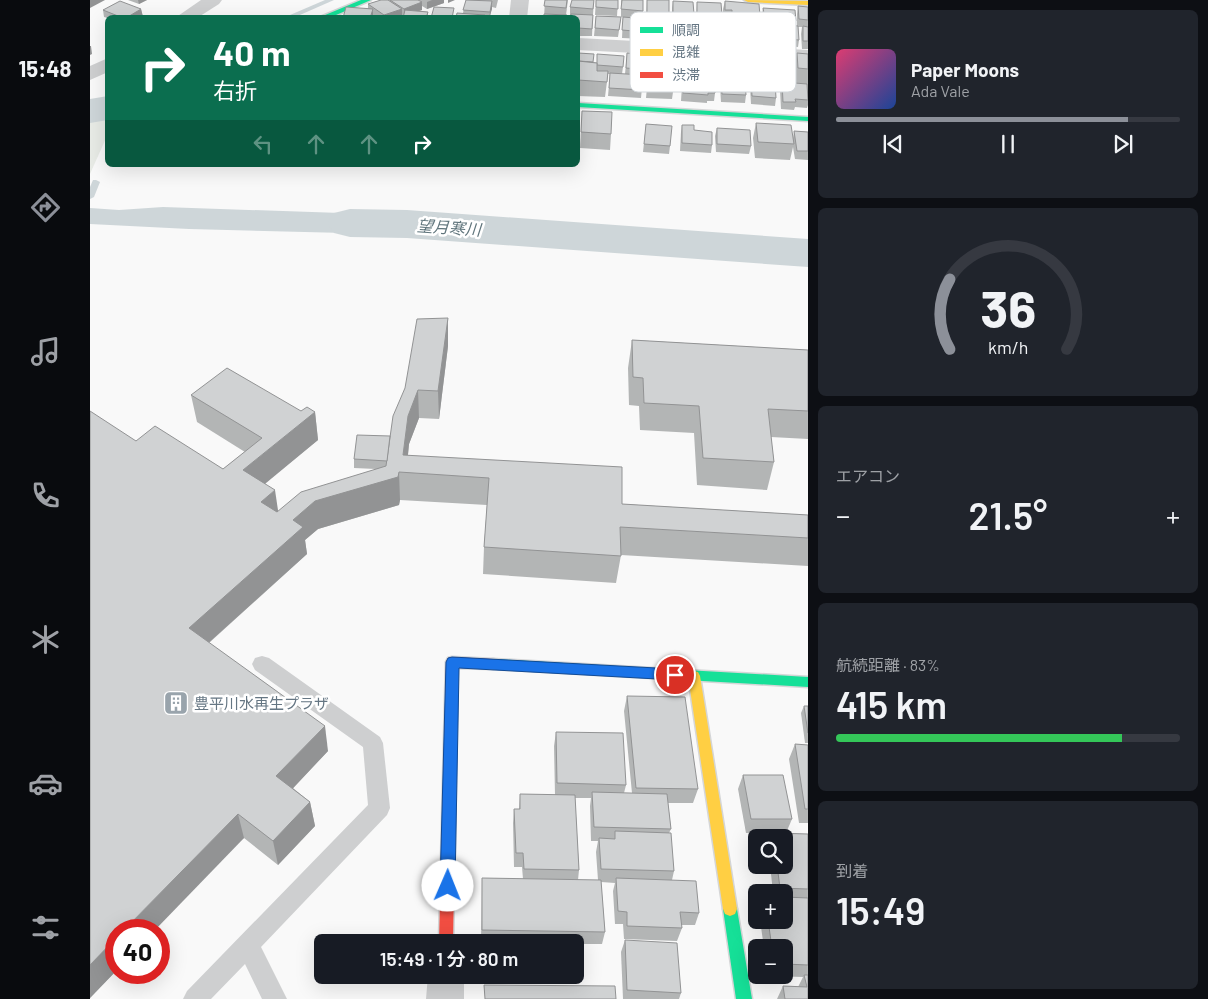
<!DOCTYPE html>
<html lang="ja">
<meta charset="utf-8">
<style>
body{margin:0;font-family:Barlow,"Noto Sans JP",sans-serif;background:#20242c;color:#f1f3f6;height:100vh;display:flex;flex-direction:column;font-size:19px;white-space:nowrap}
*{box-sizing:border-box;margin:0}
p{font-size:16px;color:#9ea1a6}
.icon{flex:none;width:28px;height:28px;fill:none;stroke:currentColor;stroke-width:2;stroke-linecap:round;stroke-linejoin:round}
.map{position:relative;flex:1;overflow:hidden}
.drawer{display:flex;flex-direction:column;gap:10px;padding:10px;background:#0d0f14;width:400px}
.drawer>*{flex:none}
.top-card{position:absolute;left:15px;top:15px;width:475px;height:152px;border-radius:8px;box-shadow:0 5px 20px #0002;background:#0b6e4f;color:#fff;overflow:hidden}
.tools{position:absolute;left:658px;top:829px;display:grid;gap:10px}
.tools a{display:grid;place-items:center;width:45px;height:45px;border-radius:8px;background:#171b24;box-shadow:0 5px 20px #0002;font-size:25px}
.speed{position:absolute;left:15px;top:919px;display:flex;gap:10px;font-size:25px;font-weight:700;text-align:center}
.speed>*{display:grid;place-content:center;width:65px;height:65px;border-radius:50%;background:#171b24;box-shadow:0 5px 20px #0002;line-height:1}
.speed .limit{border:8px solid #d22;background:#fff;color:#111}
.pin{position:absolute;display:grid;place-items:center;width:42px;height:42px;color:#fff;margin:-21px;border:2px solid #fff;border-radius:50%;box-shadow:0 1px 5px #0007}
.me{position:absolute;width:55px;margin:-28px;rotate:1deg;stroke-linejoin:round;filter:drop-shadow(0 0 4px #0008)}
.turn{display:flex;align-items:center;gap:18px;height:105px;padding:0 25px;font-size:22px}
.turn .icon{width:65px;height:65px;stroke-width:2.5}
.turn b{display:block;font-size:35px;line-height:42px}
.lanes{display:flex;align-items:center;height:48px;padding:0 25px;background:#0003;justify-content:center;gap:25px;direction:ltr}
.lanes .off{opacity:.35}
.big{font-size:38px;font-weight:600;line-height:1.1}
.drawer .widget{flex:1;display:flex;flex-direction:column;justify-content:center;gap:8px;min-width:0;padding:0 18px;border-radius:8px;background:#20242c}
.drawer .dial{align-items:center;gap:0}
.dial svg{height:130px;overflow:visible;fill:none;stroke:#363941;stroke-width:7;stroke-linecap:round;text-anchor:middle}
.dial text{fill:#f1f3f6;stroke:none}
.song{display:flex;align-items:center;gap:15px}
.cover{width:60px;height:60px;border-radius:8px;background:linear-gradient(135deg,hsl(340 70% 55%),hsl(220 70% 35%))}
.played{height:5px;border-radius:2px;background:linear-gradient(90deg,#8c9099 85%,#363941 85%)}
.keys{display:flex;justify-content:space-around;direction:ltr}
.heat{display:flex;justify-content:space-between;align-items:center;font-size:28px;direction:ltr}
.charge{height:8px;border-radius:4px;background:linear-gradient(90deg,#34c759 83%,#363941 0)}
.trip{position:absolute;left:224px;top:934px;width:270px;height:50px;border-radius:8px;background:#171b24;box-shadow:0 5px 20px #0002;font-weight:600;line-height:50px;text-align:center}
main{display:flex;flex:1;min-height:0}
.menu{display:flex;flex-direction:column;width:90px;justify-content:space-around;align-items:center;background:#090b0e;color:#9ea1a6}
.menu .icon{width:35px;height:35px}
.menu .active{color:#8c9099}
.menu b{font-size:22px;color:#f1f3f6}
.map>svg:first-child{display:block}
.green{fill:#e8ebe6}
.water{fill:#ced6d9}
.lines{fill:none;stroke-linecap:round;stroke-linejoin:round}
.stream{fill:#ced6d9;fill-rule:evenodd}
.river{fill:#ced6d9;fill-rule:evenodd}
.fast-casing{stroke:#d5d6d7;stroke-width:3}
.slow-casing{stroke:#d5d6d7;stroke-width:3}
.jam-casing{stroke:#d5d6d7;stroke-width:3}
.lane{fill:#cecfd0;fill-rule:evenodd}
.street{fill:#cecfd0;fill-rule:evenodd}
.fast{fill:#16e098;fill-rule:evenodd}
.slow{fill:#ffcf43;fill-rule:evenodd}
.jam{fill:#f24e42;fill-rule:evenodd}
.wall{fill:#b3b5b5;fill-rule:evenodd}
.shaded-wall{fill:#929394}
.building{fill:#d0d2d3;stroke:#929394}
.route{fill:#1a73e8;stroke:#114b97}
.labels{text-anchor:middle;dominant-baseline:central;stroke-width:5;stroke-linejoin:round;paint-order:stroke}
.poi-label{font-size:15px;fill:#657683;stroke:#fff;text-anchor:start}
.water-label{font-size:16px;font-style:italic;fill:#60757c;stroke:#fff}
.key{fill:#fff;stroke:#d1d6da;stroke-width:1}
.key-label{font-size:14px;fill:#657683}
</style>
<main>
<nav class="menu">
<b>15:48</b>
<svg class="icon active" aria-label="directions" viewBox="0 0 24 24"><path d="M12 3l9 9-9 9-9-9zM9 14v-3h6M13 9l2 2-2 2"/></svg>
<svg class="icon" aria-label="music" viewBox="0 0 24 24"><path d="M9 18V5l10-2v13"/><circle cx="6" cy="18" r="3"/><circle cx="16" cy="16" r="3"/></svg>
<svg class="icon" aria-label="phone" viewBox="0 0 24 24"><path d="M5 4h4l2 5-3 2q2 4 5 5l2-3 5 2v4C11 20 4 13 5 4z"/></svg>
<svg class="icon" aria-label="climate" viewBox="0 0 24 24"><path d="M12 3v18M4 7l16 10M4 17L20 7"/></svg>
<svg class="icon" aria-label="car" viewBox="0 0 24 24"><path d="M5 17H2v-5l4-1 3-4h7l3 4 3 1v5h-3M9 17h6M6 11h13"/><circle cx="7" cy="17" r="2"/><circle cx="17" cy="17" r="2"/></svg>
<svg class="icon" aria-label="filters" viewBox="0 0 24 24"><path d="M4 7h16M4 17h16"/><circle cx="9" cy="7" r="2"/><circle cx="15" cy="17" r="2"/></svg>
</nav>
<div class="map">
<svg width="718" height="999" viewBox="0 0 718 999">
<rect width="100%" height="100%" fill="#f9f9f9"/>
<polygon class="green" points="0,117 18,118 17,136 0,174"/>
<polygon class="water" points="73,207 338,216 336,235 99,229 0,224 0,208 29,210"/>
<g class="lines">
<g class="stream">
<polygon points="235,0 244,0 203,18 193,18"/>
<polygon points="3,180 6,180 10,182 4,197 0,199 0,187"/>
</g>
<g class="river">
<polygon points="18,96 18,120 0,123 0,99"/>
<polygon points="260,209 317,210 718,239 718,267 317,238 260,237 244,233 237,223 244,213"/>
</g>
<defs>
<g id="fast">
<polygon points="271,0 281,0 239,18 228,18"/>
<polygon points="488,103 718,117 718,121 488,107"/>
<polygon points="403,659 718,677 718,687 403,669 399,668 397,664 399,660"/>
<polygon points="640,902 645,904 647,909 662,999 646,999 633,909 635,904"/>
</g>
<g id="slow">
<polygon points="654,0 718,1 718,5 658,2"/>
<polygon points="604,671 608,672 610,676 647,909 645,914 640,916 635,914 633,909 598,676 600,672"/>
</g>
<polygon id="jam" points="362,657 403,659 407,660 409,664 407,668 403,669 368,668 363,942 349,942 356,662 358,658"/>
</defs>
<use href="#fast" class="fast-casing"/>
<use href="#slow" class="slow-casing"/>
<use href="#jam" class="jam-casing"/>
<polygon class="lane" points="172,656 179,658 290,737 293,743 300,808 297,815 171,947 197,999 172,999 155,964 121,999 93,999 97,991 278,805 273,747 165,670 162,664 165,658"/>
<g class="street">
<polygon points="111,0 132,0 129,4 107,18 85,18"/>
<polygon points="421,0 439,0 437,18 419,18"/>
<polygon points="488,38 718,50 718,62 488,50"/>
<polygon points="18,58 18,72 0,80 0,66"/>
<polygon points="338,975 374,975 374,999 336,999"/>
</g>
<use href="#fast" class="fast"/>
<use href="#slow" class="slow"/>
<use href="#jam" class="jam"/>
</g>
<g class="wall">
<polygon points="38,0 57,0 49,4"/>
<polygon points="291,0 354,0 354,3 337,9 332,6 332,10 328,11 338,12 338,18 313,18 313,16 312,15 312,16 309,18 287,18 283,15 283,18 253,18 278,9 278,4"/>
<polygon points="376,0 408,0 406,8 402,7 400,18 366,18 373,13"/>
<polygon points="455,0 478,0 476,15 454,18"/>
<polygon points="504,0 503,15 502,36 488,36 488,18 480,15 480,7"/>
<polygon points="506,0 528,0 527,16 505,15"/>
<polygon points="531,0 553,11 552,18 531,17"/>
<polygon points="557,0 579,14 579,20 581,34 580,42 558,41 559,21 556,20 555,39 532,38 533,17 556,19"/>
<polygon points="583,1 604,14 603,20 606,20 607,2 632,15 630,23 609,22 610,35 609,43 593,42 593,38 586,38 585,27 586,21 582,21 582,8"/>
<polygon points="635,1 670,16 669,23 641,22 641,18 633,17 633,9"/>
<polygon points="708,6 718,7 718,49 712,49 711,34 712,27 708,27 709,40 708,47 685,45 684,32 685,27 682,27 683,38 681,46 659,45 658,31 660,23 673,24 672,15 673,8 706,21 705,26 707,26 707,14"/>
<polygon points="51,9 53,17 51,18 18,18 14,17 13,10"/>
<polygon points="506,16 531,17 528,37 504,36"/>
<polygon points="612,22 634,35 633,43 611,41 611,30"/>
<polygon points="636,23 657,36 656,44 636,43 635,31"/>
<polygon points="488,53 503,62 533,67 532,74 535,74 537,53 561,55 560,74 565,74 566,56 591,72 589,79 583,79 583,92 582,99 556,98 558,77 553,77 551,98 518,96 520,74 518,74 515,97 488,96"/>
<polygon points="707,53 718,54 718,105 717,108 705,107 704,110 691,109 690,90 692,82 705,83 704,68"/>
<polygon points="595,57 626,73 625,80 625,93 624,101 617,101 617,103 591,101 592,86 593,78 594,78 594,65"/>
<polygon points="632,57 654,74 653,80 656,95 655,103 631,102 630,86 631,81 630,80 630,65"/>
<polygon points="667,59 692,76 690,84 685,84 686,98 685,106 661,104 660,87 661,79 666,80 665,66"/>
<polygon points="492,111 521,134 520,150 490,148"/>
<polygon points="666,123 703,138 704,131 718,132 718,160 705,159 703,147 700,160 665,158 663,138"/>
<polygon points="556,124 580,146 579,154 553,152"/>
<polygon points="592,125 604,130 622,145 621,153 590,151 591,132"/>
<polygon points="627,128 661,146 659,154 626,152 625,136"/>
<polygon points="358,318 358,346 349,419 329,418 319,444 318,455 532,504 718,515 718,566 531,555 526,583 393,574 394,547 397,505 310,500 309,505 228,529 215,540 217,554 119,643 238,751 203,788 220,802 225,826 188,865 154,838 26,930 26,971 0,998 46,441 133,469 155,452 107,422 101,395 211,411 225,412 228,440 175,483 188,511 286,469 264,468 264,459 300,436"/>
<polygon points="542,340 718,350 718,439 681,437 684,462 677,490 607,485 604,433 550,430 549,406 539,405 538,368"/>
<path d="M537,696L608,789L603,803H578L581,829L579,833L584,871L582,880L609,913L605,925H591L592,928L587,941L534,939L533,924H525L523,891L525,883L511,882L515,932L512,944H485V942H391L392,878L433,879L432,867H424L423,823L424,809H429L430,794L465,795L464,746L466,732L536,785L534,793H542L534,711ZM485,798H501L500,806L501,841H508L506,852L508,880H488L489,870Z"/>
<polygon points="714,706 718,706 718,743 715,743 711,713"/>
<polygon points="705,744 718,745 718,823 709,823 699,759"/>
<polygon points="653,775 702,819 696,833 656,833 648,789"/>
<polygon points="683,833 718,834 718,999 687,999 693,986 708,987 713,977 679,976 679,975 694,975 694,948 674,948 670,920 694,920 694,892 683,892 680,865 694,865 694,838 681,838"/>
<polygon points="535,940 591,993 589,999 533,999 531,952"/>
</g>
<g class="shaded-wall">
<polygon points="0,0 15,0 0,8"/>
<polygon points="48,0 57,0 49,4"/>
<polygon points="342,0 354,0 354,3 337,9 337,2"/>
<polygon points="358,0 365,0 358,3"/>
<polygon points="402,1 402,9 399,18 400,12"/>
<polygon points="332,2 332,10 314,16 314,9"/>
<polygon points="51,9 53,17 51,18 36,18"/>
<polygon points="283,9 283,18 280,18"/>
<polygon points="312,9 312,16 309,18 295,18 294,15"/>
<polygon points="0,46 1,46 2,54 0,55"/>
<polygon points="358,318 358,346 349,419 348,391"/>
<polygon points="328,390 329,418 319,444 316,473 313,455 318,416"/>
<polygon points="225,412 228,440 158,498 153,470"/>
<polygon points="309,472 310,500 309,505 228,529 215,540 217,554 105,655 99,628 203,520 225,501"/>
<polygon points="185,490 189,517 171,502"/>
<polygon points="235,726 238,751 191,801 186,776"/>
<polygon points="220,802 225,826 188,865 183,841"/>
<polygon points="148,814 154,838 65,930 34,930"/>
<polygon points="26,938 26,971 0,998 0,965"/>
</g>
<g class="building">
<polygon points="291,0 298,0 312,9 294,15 278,4"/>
<polygon points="300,0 328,0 332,2 314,9"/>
<polygon points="376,0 402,1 400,12 373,10"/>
<polygon points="455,0 477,0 476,8 454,6"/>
<polygon points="482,0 504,0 503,9 480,7"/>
<polygon points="506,0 528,0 528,9 506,7"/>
<polygon points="532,0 553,0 553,11 531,9"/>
<polygon points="557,0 579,0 579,14 557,13"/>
<polygon points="30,1 51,9 36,18 33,18 13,10"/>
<polygon points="583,1 603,2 604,14 583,13"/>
<polygon points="635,1 669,4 670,16 642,14 642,10 635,10"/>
<polygon points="607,2 631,3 632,15 607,14"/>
<polygon points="708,6 718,7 718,20 709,19"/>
<polygon points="256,7 283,9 280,18 253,18"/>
<polygon points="344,7 364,8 362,18 341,18"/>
<polygon points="673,8 705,10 706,21 675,19"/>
<polygon points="315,10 338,12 336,18 313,18"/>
<polygon points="367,13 395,15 394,18 366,18"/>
<polygon points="454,14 477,15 477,18 454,18"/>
<polygon points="481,14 503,15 502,29 488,28 488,18 481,18"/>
<polygon points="506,16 531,17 529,30 505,28"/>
<polygon points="533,17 556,19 556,32 532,30"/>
<polygon points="686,24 708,26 709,40 686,38"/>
<polygon points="713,26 718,27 718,41 713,41"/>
<polygon points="488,53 504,54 503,62 488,61"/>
<polygon points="537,53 561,55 560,70 536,68"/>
<polygon points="707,53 718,54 718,69 708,68"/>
<polygon points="507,54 534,56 533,67 507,65"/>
<polygon points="488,61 507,63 507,71 518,71 517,82 488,80"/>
<polygon points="520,73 553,75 552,90 519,88"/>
<polygon points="593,78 625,80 625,93 618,93 618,95 593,93"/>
<polygon points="631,78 655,80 656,95 632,94"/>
<polygon points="661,79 685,81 686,98 662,96"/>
<polygon points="692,82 717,84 718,100 705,99 706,102 693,102"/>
<polygon points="492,111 522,112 521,134 491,132"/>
<polygon points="666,123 701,125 704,144 668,142"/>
<polygon points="556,124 582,126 580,146 554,144"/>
<polygon points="592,125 604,125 604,130 622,132 622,145 592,143"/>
<polygon points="627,128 660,130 661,146 627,144"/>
<polygon points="704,131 718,132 718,151 707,151"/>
<polygon points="358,318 348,391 328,390 318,416 313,455 532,467 532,504 718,515 718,538 530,527 531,556 394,547 399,478 309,472 308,477 225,501 203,520 213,527 99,628 235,726 186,776 220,802 183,841 148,814 34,930 26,930 26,938 0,965 0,411 46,441 65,426 133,469 172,438 101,395 137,368 211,411 217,407 225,412 153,470 185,490 171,502 187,512 211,492 296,466 303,416 315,388 327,319"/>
<polygon points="542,340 718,350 718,411 678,409 684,462 613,458 609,406 554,403 553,378 543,377"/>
<polygon points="267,435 300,436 297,461 264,459"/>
<polygon points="537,696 595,697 608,789 546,788"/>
<polygon points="714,706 718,706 718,733"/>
<polygon points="466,732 533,733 536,785 467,783"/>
<polygon points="705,744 718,745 718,809 715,809"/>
<polygon points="653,775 693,775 702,819 661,819"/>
<polygon points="502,792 577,794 581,829 504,827"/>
<polygon points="430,794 485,795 489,870 434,869 433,853 426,853 424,809 430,809"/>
<polygon points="525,831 581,833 584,871 511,869 509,838 525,839"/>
<polygon points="683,833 718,834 718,889 690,888 687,865 694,865 694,838 684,838"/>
<polygon points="392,878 511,880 515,932 392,930"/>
<polygon points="526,878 606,881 609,913 590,912 592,928 537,926 537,912 528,911"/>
<polygon points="694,897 718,898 718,965 694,964 694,948 682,948 678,920 694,920"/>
<polygon points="535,940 587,943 591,993 537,990"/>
<polygon points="714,975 718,975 718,999 695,999 693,986 717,987"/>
<polygon points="394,985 525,986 526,999 395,999"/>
</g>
<polygon class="route" points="362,657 585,669 590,671 592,675 590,678 585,680 369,668 365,886 363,891 358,893 352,891 350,886 356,662 358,658"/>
<defs>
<symbol id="building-square" viewBox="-11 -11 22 22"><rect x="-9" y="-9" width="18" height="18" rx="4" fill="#99a4ac" stroke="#fff"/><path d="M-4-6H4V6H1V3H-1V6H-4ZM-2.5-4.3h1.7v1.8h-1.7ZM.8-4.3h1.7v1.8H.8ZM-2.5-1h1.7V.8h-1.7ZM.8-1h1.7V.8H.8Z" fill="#fff"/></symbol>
</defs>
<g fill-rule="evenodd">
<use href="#building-square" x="72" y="689" width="28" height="28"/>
</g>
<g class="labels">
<g class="poi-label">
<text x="104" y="703">豊平川水再生プラザ</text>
</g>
<g class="water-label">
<text transform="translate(359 227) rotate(4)">望月寒川</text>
</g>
</g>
<rect x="540" y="12" width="166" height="80" rx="8" class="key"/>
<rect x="550" y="27" width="23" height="6" fill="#16e098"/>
<rect x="550" y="49" width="23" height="7" fill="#ffcf43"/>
<rect x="550" y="72" width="23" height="6" fill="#f24e42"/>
<g class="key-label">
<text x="582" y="35">順調</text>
<text x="582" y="57">混雑</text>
<text x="582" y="80">渋滞</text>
</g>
</svg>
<div class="tools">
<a><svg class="icon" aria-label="search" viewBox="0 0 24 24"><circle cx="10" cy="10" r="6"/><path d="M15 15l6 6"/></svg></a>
<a>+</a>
<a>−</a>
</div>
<div class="speed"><div class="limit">40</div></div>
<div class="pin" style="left:585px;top:675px;background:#d93025"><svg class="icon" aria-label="arrive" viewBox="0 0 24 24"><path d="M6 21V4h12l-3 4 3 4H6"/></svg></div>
<svg class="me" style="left:358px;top:886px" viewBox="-20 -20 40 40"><circle r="19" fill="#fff"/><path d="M0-13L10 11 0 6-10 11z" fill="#1a73e8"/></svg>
<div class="trip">15:49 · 1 分 · 80 m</div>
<div class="top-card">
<div class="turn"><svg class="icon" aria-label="right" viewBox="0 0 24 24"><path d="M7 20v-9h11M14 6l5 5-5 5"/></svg><div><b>40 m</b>右折</div></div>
<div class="lanes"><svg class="icon off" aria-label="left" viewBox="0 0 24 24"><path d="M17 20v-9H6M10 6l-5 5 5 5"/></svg><svg class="icon off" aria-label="ahead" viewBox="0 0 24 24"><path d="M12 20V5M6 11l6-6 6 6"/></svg><svg class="icon off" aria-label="ahead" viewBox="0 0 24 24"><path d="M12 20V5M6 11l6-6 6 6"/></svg><svg class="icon" aria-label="right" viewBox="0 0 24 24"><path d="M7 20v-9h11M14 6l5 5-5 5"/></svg></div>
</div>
</div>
<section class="drawer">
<div class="widget">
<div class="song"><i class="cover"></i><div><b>Paper Moons</b><p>Ada Vale</p></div></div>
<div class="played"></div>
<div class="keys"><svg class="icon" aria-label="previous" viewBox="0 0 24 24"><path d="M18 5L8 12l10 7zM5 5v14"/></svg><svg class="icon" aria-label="pause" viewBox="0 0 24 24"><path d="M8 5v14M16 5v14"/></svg><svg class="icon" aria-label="next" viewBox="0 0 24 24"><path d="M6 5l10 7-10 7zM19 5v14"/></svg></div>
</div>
<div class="widget dial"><svg viewBox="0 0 100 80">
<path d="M14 69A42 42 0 1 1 86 69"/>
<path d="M14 69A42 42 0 0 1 14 26" stroke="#8c9099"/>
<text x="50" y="56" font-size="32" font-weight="700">36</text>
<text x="50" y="72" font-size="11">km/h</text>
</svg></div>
<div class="widget"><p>エアコン</p>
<div class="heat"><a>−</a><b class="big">21.5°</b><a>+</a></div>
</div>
<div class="widget"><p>航続距離 · 83%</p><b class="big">415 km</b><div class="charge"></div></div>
<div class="widget"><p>到着</p><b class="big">15:49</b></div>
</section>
</main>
